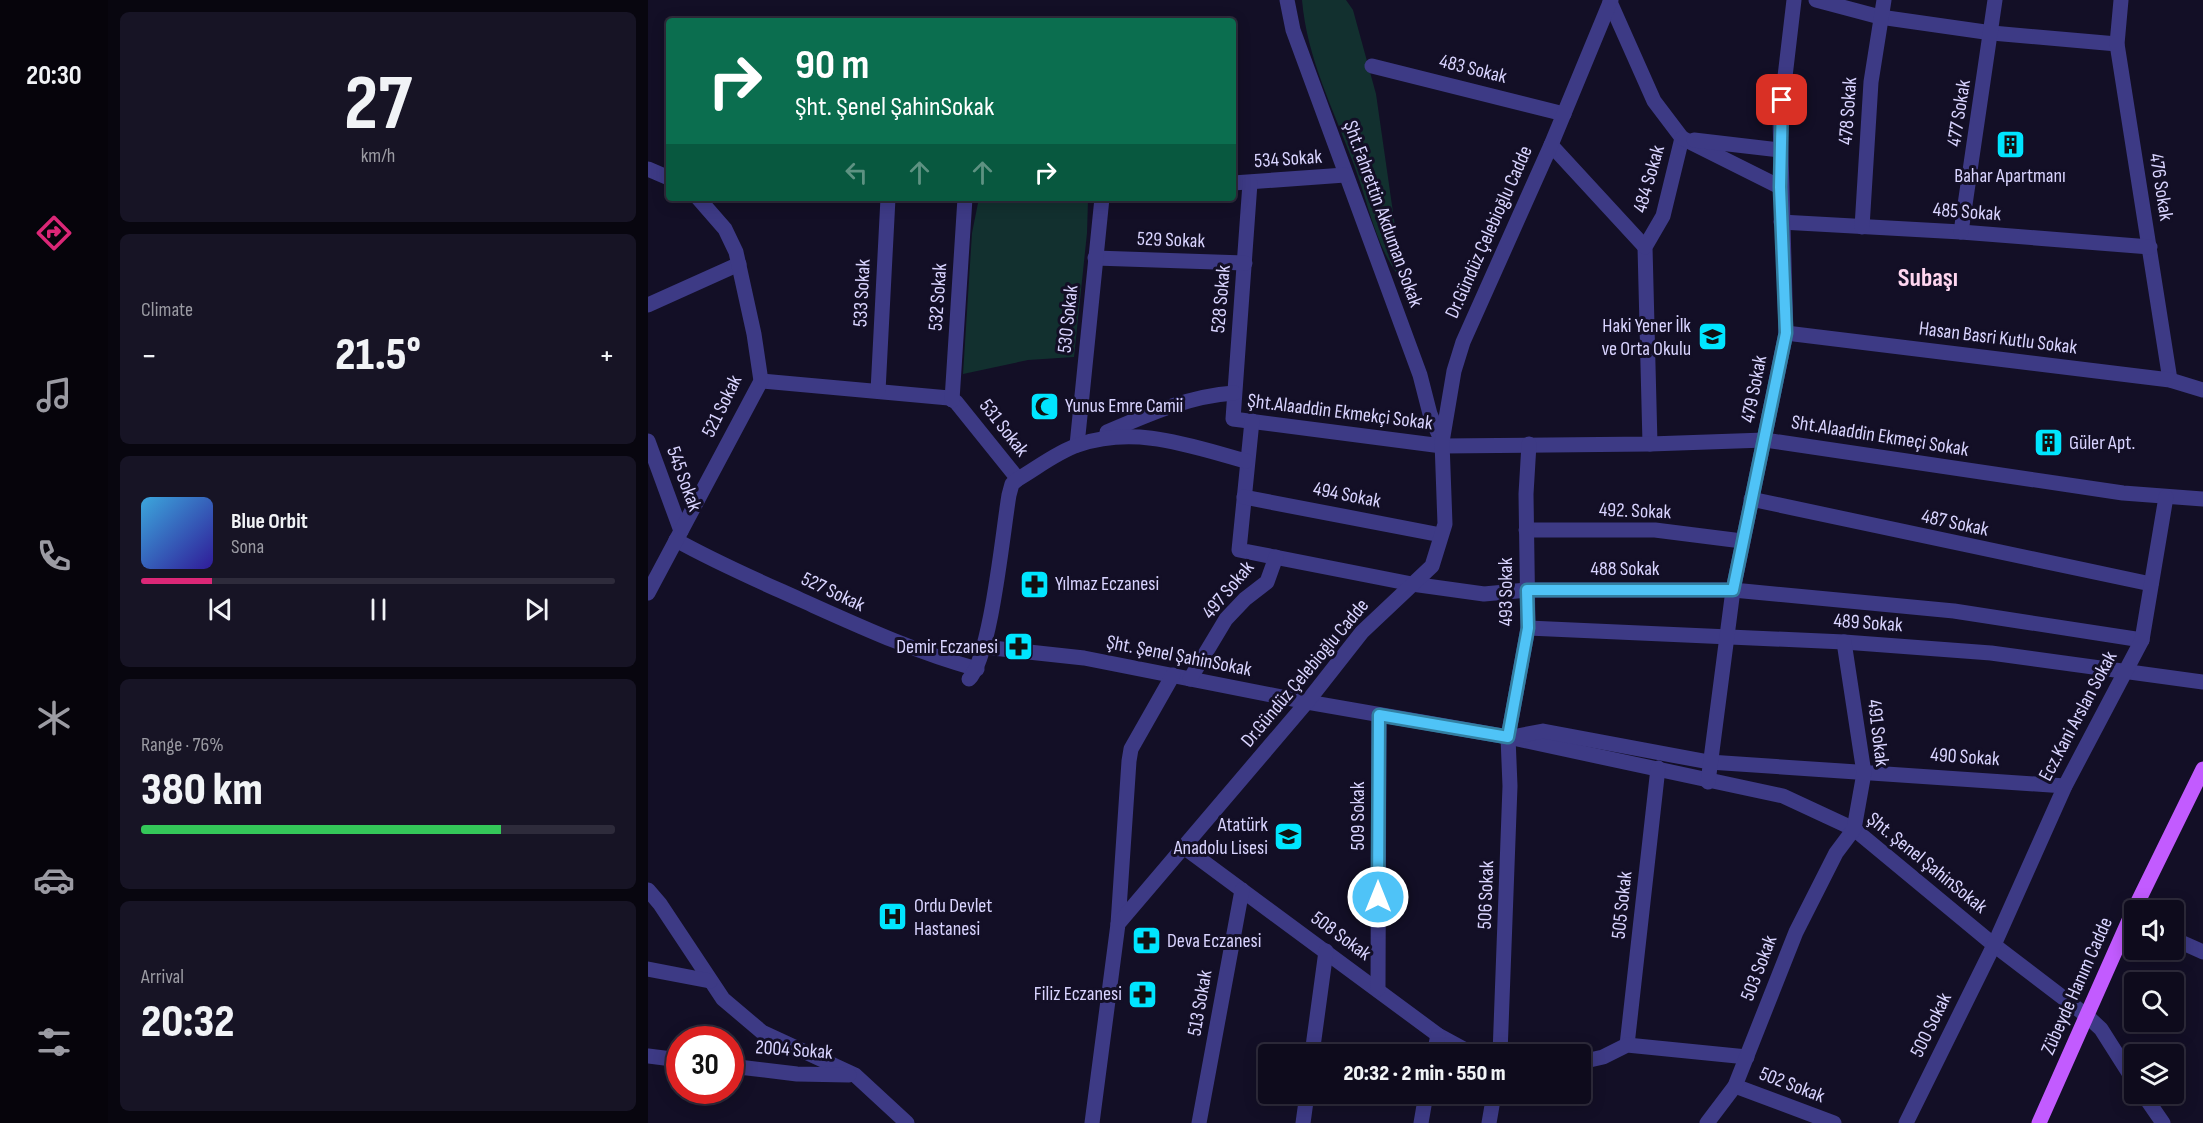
<!DOCTYPE html>
<meta charset="utf-8">
<style>
body{margin:0;font-family:"Sofia Sans Condensed",sans-serif;background:#171425;color:#f1f3f6;height:100vh;display:flex;flex-direction:column;font-size:22px;white-space:nowrap}
*{box-sizing:border-box;margin:0}
p{font-size:20px;color:#9b9ba3}
.icon{flex:none;width:33px;height:33px;fill:none;stroke:currentColor;stroke-width:2;stroke-linecap:round;stroke-linejoin:round}
.map{position:relative;flex:1;overflow:hidden}
.sheet{display:flex;flex-direction:column;gap:12px;padding:12px;background:#08060f;width:540px}
.sheet>*{flex:none}
.hud{position:absolute;left:18px;top:18px;width:570px;height:183px;border-radius:6px;box-shadow:0 3px 15px #0003,0 0 0 2px #2e2b3b;background:#0b6e4f;color:#fff;overflow:hidden}
.controls{position:absolute;left:1476px;top:900px;display:grid;gap:12px}
.controls a{display:grid;place-items:center;width:60px;height:60px;border-radius:6px;background:#0e0b1c;box-shadow:0 3px 15px #0003,0 0 0 2px #2e2b3b;font-size:30px}
.speed{position:absolute;left:18px;top:1026px;display:flex;gap:12px;font-size:30px;font-weight:700;text-align:center}
.speed>*{display:grid;place-content:center;width:78px;height:78px;border-radius:50%;background:#0e0b1c;box-shadow:0 3px 15px #0003,0 0 0 2px #2e2b3b;line-height:1}
.speed .limit{border:9px solid #d22;background:#fff;color:#111}
.pin{position:absolute;display:grid;place-items:center;width:51px;height:51px;color:#fff;margin:-26px;border-radius:12px;box-shadow:0 3px 9px #0006}
.me{position:absolute;width:66px;margin:-33px;rotate:0deg;stroke-linejoin:round;filter:drop-shadow(0 0 4px #0008)}
.turn{display:flex;align-items:center;gap:21px;height:126px;padding:0 30px;font-size:27px}
.turn .icon{width:78px;height:78px;stroke-width:2.5}
.turn b{display:block;font-size:42px;line-height:51px}
.lanes{display:flex;align-items:center;height:57px;padding:0 30px;background:#0003;justify-content:center;gap:30px;direction:ltr}
.lanes .off{opacity:.35}
.big{font-size:45px;font-weight:800;line-height:1.1}
.sheet .card{flex:1;display:flex;flex-direction:column;justify-content:center;gap:9px;min-width:0;padding:0 21px;border-radius:9px;background:#171425}
.sheet .dial{align-items:center;gap:0}
.dial b{font-size:78px;line-height:1}
.song{display:flex;align-items:center;gap:18px}
.cover{width:72px;height:72px;border-radius:9px;background:linear-gradient(135deg,hsl(200 70% 55%),hsl(250 70% 35%))}
.played{height:6px;border-radius:3px;background:linear-gradient(90deg,#db2777 15%,#2e2b3b 15%)}
.keys{display:flex;justify-content:space-around;direction:ltr}
.heat{display:flex;justify-content:space-between;align-items:center;font-size:33px;direction:ltr}
.charge{height:9px;border-radius:4px;background:linear-gradient(90deg,#34c759 76%,#2e2b3b 0)}
.trip{position:absolute;left:610px;top:1044px;width:333px;height:60px;border-radius:6px;background:#0e0b1c;box-shadow:0 3px 15px #0003,0 0 0 2px #2e2b3b;font-weight:800;line-height:60px;text-align:center}
main{display:flex;flex:1;min-height:0}
.dock{display:flex;flex-direction:column;width:108px;justify-content:space-around;align-items:center;background:#06040b;color:#9b9ba3}
.dock .icon{width:42px;height:42px}
.dock .on{color:#db2777}
.dock b{font-size:27px;color:#f1f3f6}
.map>svg:first-child{display:block}
.green{fill:#12302f}
.lines{fill:none;stroke-linecap:round;stroke-linejoin:round}
.minor{stroke:#3d3a85;stroke-width:15}
.major{stroke:#c25bff;stroke-width:15}
.route-casing{stroke:#337fa1;stroke-width:15}
.route{stroke:#4fc3f7;stroke-width:10}
.labels{text-anchor:middle;dominant-baseline:central;stroke-width:6;stroke-linejoin:round;paint-order:stroke}
.street-label{font-size:20px;fill:#d9d4ff;stroke:#130f26}
.poi-label{font-size:20px;fill:#d9d4ff;stroke:#130f26;text-anchor:start}
.district-label{font-size:26px;font-weight:bold;fill:#ffd6f0;stroke:#130f26}
</style>
<main>
<nav class="dock">
<b>20:30</b>
<svg class="icon on" aria-label="directions" viewBox="0 0 24 24"><path d="M12 3l9 9-9 9-9-9zM9 14v-3h6M13 9l2 2-2 2"/></svg>
<svg class="icon" aria-label="music" viewBox="0 0 24 24"><path d="M9 18V5l10-2v13"/><circle cx="6" cy="18" r="3"/><circle cx="16" cy="16" r="3"/></svg>
<svg class="icon" aria-label="phone" viewBox="0 0 24 24"><path d="M5 4h4l2 5-3 2q2 4 5 5l2-3 5 2v4C11 20 4 13 5 4z"/></svg>
<svg class="icon" aria-label="climate" viewBox="0 0 24 24"><path d="M12 3v18M4 7l16 10M4 17L20 7"/></svg>
<svg class="icon" aria-label="car" viewBox="0 0 24 24"><path d="M5 17H2v-5l4-1 3-4h7l3 4 3 1v5h-3M9 17h6M6 11h13"/><circle cx="7" cy="17" r="2"/><circle cx="17" cy="17" r="2"/></svg>
<svg class="icon" aria-label="filters" viewBox="0 0 24 24"><path d="M4 7h16M4 17h16"/><circle cx="9" cy="7" r="2"/><circle cx="15" cy="17" r="2"/></svg>
</nav>
<section class="sheet">
<div class="card dial"><b>27</b><p>km/h</p></div>
<div class="card"><p>Climate</p>
<div class="heat"><a>−</a><b class="big">21.5°</b><a>+</a></div>
</div>
<div class="card">
<div class="song"><i class="cover"></i><div><b>Blue Orbit</b><p>Sona</p></div></div>
<div class="played"></div>
<div class="keys"><svg class="icon" aria-label="previous" viewBox="0 0 24 24"><path d="M18 5L8 12l10 7zM5 5v14"/></svg><svg class="icon" aria-label="pause" viewBox="0 0 24 24"><path d="M8 5v14M16 5v14"/></svg><svg class="icon" aria-label="next" viewBox="0 0 24 24"><path d="M6 5l10 7-10 7zM19 5v14"/></svg></div>
</div>
<div class="card"><p>Range · 76%</p><b class="big">380 km</b><div class="charge"></div></div>
<div class="card"><p>Arrival</p><b class="big">20:32</b></div>
</section>
<div class="map">
<svg width="1555" height="1123" viewBox="0 0 1555 1123">
<rect width="100%" height="100%" fill="#130f26"/>
<g class="green">
<path d="M654,0H698L705,10L728,94L755,282C728,249 721,205 706,165C686,110 659,59 654,0Z"/>
<polygon points="331,198 440,200 439,233 426,357 380,360 315,374 324,233"/>
</g>
<g class="lines">
<g class="minor">
<polyline points="639,0 645,30 772,375 782,414 794,442"/>
<polyline points="1168,0 1232,17 1344,33 1469,44"/>
<polyline points="1473,0 1469,44 1522,380"/>
<polyline points="962,2 1006,101 1034,138 1015,216 997,247 1002,444"/>
<polyline points="724,66 916,114"/>
<polyline points="1034,138 1132,187"/>
<polyline points="1046,140 1132,150"/>
<polyline points="903,145 997,247"/>
<polyline points="0,169 21,178"/>
<polyline points="585,183 697,175"/>
<polyline points="602,183 585,419 794,446 1002,444 1117,440 1475,493 1555,499"/>
<polyline points="1133,222 1313,232 1502,247"/>
<polyline points="1214,227 1223,82 1236,0"/>
<polyline points="1313,232 1347,0"/>
<polyline points="447,258 597,263"/>
<polyline points="0,305 91,264"/>
<polyline points="1138,333 1522,380 1555,390"/>
<polyline points="113,381 301,398 308,402 370,479"/>
<polyline points="230,391 240,198"/>
<polyline points="304,400 317,198"/>
<polyline points="604,421 591,550 764,584 836,594 879,590 1085,590 1306,611 1494,640"/>
<path d="M459,432C501,414 541,396 586,393"/>
<polyline points="0,441 33,531"/>
<polyline points="429,445 454,198"/>
<polyline points="596,497 793,535"/>
<polyline points="1103,499 1503,584"/>
<polyline points="878,530 1007,530 1094,541"/>
<path d="M28,540C69,563 111,581 153,600C211,626 267,652 329,669"/>
<polyline points="0,593 113,381 106,334 88,252 77,229 50,198"/>
<polyline points="880,628 1196,642 1343,653 1555,682"/>
<polyline points="335,647 436,658 659,702 860,737 1135,796 1206,829 1346,945 1439,1016 1453,1029 1486,1081"/>
<path d="M321,679C343,657 355,530 361,495L364,484L370,479C389,468 409,452 430,445C488,425 542,446 598,461"/>
<polyline points="542,679 578,619 597,599 619,582 628,557"/>
<polyline points="869,736 895,731 1061,762 1417,786"/>
<polyline points="1060,782 1085,590 1138,333 1132,119 1146,0"/>
<polyline points="537,848 790,1035 825,1054"/>
<polyline points="0,890 12,904 75,999 114,1032 207,1075 259,1123"/>
<polyline points="470,924 481,761 483,749 525,675"/>
<polyline points="1526,939 1555,952"/>
<polyline points="0,969 62,981"/>
<polyline points="730,989 731,715"/>
<polyline points="979,1045 1010,768"/>
<polyline points="664,1054 678,951"/>
<polyline points="786,1054 790,1035"/>
<polyline points="852,1054 862,786 860,737 880,628 878,494 881,444"/>
<polyline points="0,1056 32,1060"/>
<polyline points="933,1062 955,1057 979,1045 1099,1057"/>
<polyline points="82,1066 149,1074 201,1075"/>
<polyline points="1087,1086 1186,1123"/>
<polyline points="1495,1094 1515,1123"/>
<polyline points="444,1123 470,924 659,702 714,632 784,566 797,524 794,442 806,371 815,342 903,145 963,0"/>
<polyline points="551,1123 594,890"/>
<polyline points="655,1123 659,1094"/>
<polyline points="773,1123 778,1094"/>
<polyline points="841,1123 846,1094"/>
<polyline points="1059,1123 1087,1086 1148,932 1188,853 1206,829 1216,773 1196,642"/>
<polyline points="1258,1123 1346,945 1417,786 1494,640 1518,497"/>
</g>
<polyline class="major" points="1391,1123 1482,918 1555,769"/>
</g>
<g class="lines">
<defs>
<polyline id="route" points="730,897 731,715 860,737 880,628 879,590 1085,590 1138,333 1132,187 1134,100"/>
</defs>
<use href="#route" class="route-casing"/>
<use href="#route" class="route"/>
</g>
<defs>
<symbol id="building-square" viewBox="-11 -11 22 22"><rect x="-9" y="-9" width="18" height="18" rx="4" fill="#00e5ff" stroke="#130f26"/><path d="M-4-6H4V6H1V3H-1V6H-4ZM-2.5-4.3h1.7v1.8h-1.7ZM.8-4.3h1.7v1.8H.8ZM-2.5-1h1.7V.8h-1.7ZM.8-1h1.7V.8H.8Z" fill="#111"/></symbol>
<symbol id="school-square" viewBox="-11 -11 22 22"><rect x="-9" y="-9" width="18" height="18" rx="4" fill="#00e5ff" stroke="#130f26"/><path d="M0-5L7-2L0 1L-7-2ZM-4 1L0 2.5L4 1V4Q0 6-4 4Z" fill="#111"/></symbol>
<symbol id="mosque-square" viewBox="-11 -11 22 22"><rect x="-9" y="-9" width="18" height="18" rx="4" fill="#00e5ff" stroke="#130f26"/><path d="M3.5-4.9A6 6 0 1 0 3.5 4.9A5 5 0 1 1 3.5-4.9Z" fill="#111"/></symbol>
<symbol id="pharmacy-square" viewBox="-11 -11 22 22"><rect x="-9" y="-9" width="18" height="18" rx="4" fill="#00e5ff" stroke="#130f26"/><path d="M-2-6h4v4h4v4h-4v4h-4v-4h-4v-4h4Z" fill="#111"/></symbol>
<symbol id="hospital-square" viewBox="-11 -11 22 22"><rect x="-9" y="-9" width="18" height="18" rx="4" fill="#00e5ff" stroke="#130f26"/><path d="M-5-5h3v3.5h4V-5h3V5h-3V1.5h-4V5h-3Z" fill="#111"/></symbol>
</defs>
<g fill-rule="evenodd">
<use href="#building-square" x="1346" y="128" width="33" height="33"/>
<use href="#school-square" x="1048" y="320" width="33" height="33"/>
<use href="#mosque-square" x="380" y="390" width="33" height="33"/>
<use href="#building-square" x="1384" y="426" width="33" height="33"/>
<use href="#pharmacy-square" x="370" y="568" width="33" height="33"/>
<use href="#pharmacy-square" x="354" y="630" width="33" height="33"/>
<use href="#school-square" x="624" y="820" width="33" height="33"/>
<use href="#hospital-square" x="228" y="900" width="33" height="33"/>
<use href="#pharmacy-square" x="482" y="924" width="33" height="33"/>
<use href="#pharmacy-square" x="478" y="978" width="33" height="33"/>
</g>
<g class="labels">
<g class="street-label">
<text transform="translate(825 69) rotate(14)">483 Sokak</text>
<text transform="translate(1200 111) rotate(-86)">478 Sokak</text>
<text transform="translate(1311 113) rotate(-81)">477 Sokak</text>
<text transform="translate(640 159) rotate(-4)">534 Sokak</text>
<text transform="translate(1001 179) rotate(-74)">484 Sokak</text>
<text transform="translate(1513 187) rotate(81)">476 Sokak</text>
<text transform="translate(1319 212) rotate(4)">485 Sokak</text>
<text transform="translate(735 214) rotate(70)">Şht.Fahrettin Akduman Sokak</text>
<text transform="translate(841 232) rotate(-66)">Dr.Gündüz Çelebioğlu Cadde</text>
<text transform="translate(523 240) rotate(2)">529 Sokak</text>
<text transform="translate(214 293) rotate(-87)">533 Sokak</text>
<text transform="translate(290 297) rotate(-86)">532 Sokak</text>
<text transform="translate(573 299) rotate(-85)">528 Sokak</text>
<text transform="translate(420 319) rotate(-84)">530 Sokak</text>
<text transform="translate(1350 338) rotate(7)">Hasan Basri Kutlu Sokak</text>
<text transform="translate(1106 389) rotate(-79)">479 Sokak</text>
<text transform="translate(74 406) rotate(-64)">521 Sokak</text>
<text transform="translate(692 412) rotate(7)">Şht.Alaaddin Ekmekçi Sokak</text>
<text transform="translate(356 428) rotate(52)">531 Sokak</text>
<text transform="translate(1232 436) rotate(9)">Sht.Alaaddin Ekmeçi Sokak</text>
<text transform="translate(36 479) rotate(70)">545 Sokak</text>
<text transform="translate(699 495) rotate(11)">494 Sokak</text>
<text transform="translate(987 511) rotate(2)">492. Sokak</text>
<text transform="translate(1307 523) rotate(12)">487 Sokak</text>
<text x="977" y="569">488 Sokak</text>
<text transform="translate(580 590) rotate(-50)">497 Sokak</text>
<text transform="translate(185 592) rotate(25)">527 Sokak</text>
<text transform="translate(858 592) rotate(-90)">493 Sokak</text>
<text transform="translate(1220 623) rotate(4)">489 Sokak</text>
<text transform="translate(531 656) rotate(11)">Şht. Şenel ŞahinSokak</text>
<text transform="translate(657 673) rotate(-50)">Dr.Gündüz Çelebioğlu Cadde</text>
<text transform="translate(1430 716) rotate(-62)">Ecz.Kani Arslan Sokak</text>
<text transform="translate(1230 733) rotate(83)">491 Sokak</text>
<text transform="translate(1317 757) rotate(4)">490 Sokak</text>
<text transform="translate(710 816) rotate(-90)">509 Sokak</text>
<text transform="translate(1279 863) rotate(39)">Şht. Şenel ŞahinSokak</text>
<text transform="translate(838 895) rotate(-88)">506 Sokak</text>
<text transform="translate(974 905) rotate(-84)">505 Sokak</text>
<text transform="translate(693 936) rotate(36)">508 Sokak</text>
<text transform="translate(1111 968) rotate(-69)">503 Sokak</text>
<text transform="translate(1429 986) rotate(-66)">Zübeyde Hanım Cadde</text>
<text transform="translate(552 1003) rotate(-80)">513 Sokak</text>
<text transform="translate(1283 1025) rotate(-64)">500 Sokak</text>
<text transform="translate(146 1050) rotate(4)">2004 Sokak</text>
<text transform="translate(1144 1085) rotate(21)">502 Sokak</text>
</g>
<g class="poi-label">
<text x="1362" y="176" text-anchor="middle">Bahar Apartmanı</text>
<text x="1043" y="326" text-anchor="end">Haki Yener İlk<tspan x="1043" dy="23">ve Orta Okulu</tspan></text>
<text x="417" y="406">Yunus Emre Camii</text>
<text x="1421" y="443">Güler Apt.</text>
<text x="407" y="584">Yılmaz Eczanesi</text>
<text x="350" y="647" text-anchor="end">Demir Eczanesi</text>
<text x="620" y="825" text-anchor="end">Atatürk<tspan x="620" dy="23">Anadolu Lisesi</tspan></text>
<text x="266" y="906">Ordu Devlet<tspan x="266" dy="23">Hastanesi</tspan></text>
<text x="519" y="941">Deva Eczanesi</text>
<text x="474" y="994" text-anchor="end">Filiz Eczanesi</text>
</g>
<g class="district-label">
<text x="1280" y="278">Subaşı</text>
</g>
</g>
</svg>
<div class="controls">
<a><svg class="icon" aria-label="sound" viewBox="0 0 24 24"><path d="M4 9h4l5-4v14l-5-4H4zM17 9q2 3 0 6"/></svg></a>
<a><svg class="icon" aria-label="search" viewBox="0 0 24 24"><circle cx="10" cy="10" r="6"/><path d="M15 15l6 6"/></svg></a>
<a><svg class="icon" aria-label="layers" viewBox="0 0 24 24"><path d="M12 4l9 5-9 5-9-5zM3 14l9 5 9-5"/></svg></a>
</div>
<div class="speed"><div class="limit">30</div></div>
<div class="pin" style="left:1134px;top:100px;background:#d93025"><svg class="icon" aria-label="arrive" viewBox="0 0 24 24"><path d="M6 21V4h12l-3 4 3 4H6"/></svg></div>
<svg class="me" style="left:730px;top:897px" viewBox="-20 -20 40 40"><circle r="17" fill="#4fc3f7" stroke="#fff" stroke-width="3"/><path d="M0-11L8 9 0 5-8 9z" fill="#fff"/></svg>
<div class="trip">20:32 · 2 min · 550 m</div>
<div class="hud">
<div class="turn"><svg class="icon" aria-label="right" viewBox="0 0 24 24"><path d="M7 20v-9h11M14 6l5 5-5 5"/></svg><div><b>90 m</b>Şht. Şenel ŞahinSokak</div></div>
<div class="lanes"><svg class="icon off" aria-label="left" viewBox="0 0 24 24"><path d="M17 20v-9H6M10 6l-5 5 5 5"/></svg><svg class="icon off" aria-label="ahead" viewBox="0 0 24 24"><path d="M12 20V5M6 11l6-6 6 6"/></svg><svg class="icon off" aria-label="ahead" viewBox="0 0 24 24"><path d="M12 20V5M6 11l6-6 6 6"/></svg><svg class="icon" aria-label="right" viewBox="0 0 24 24"><path d="M7 20v-9h11M14 6l5 5-5 5"/></svg></div>
</div>
</div>
</main>
